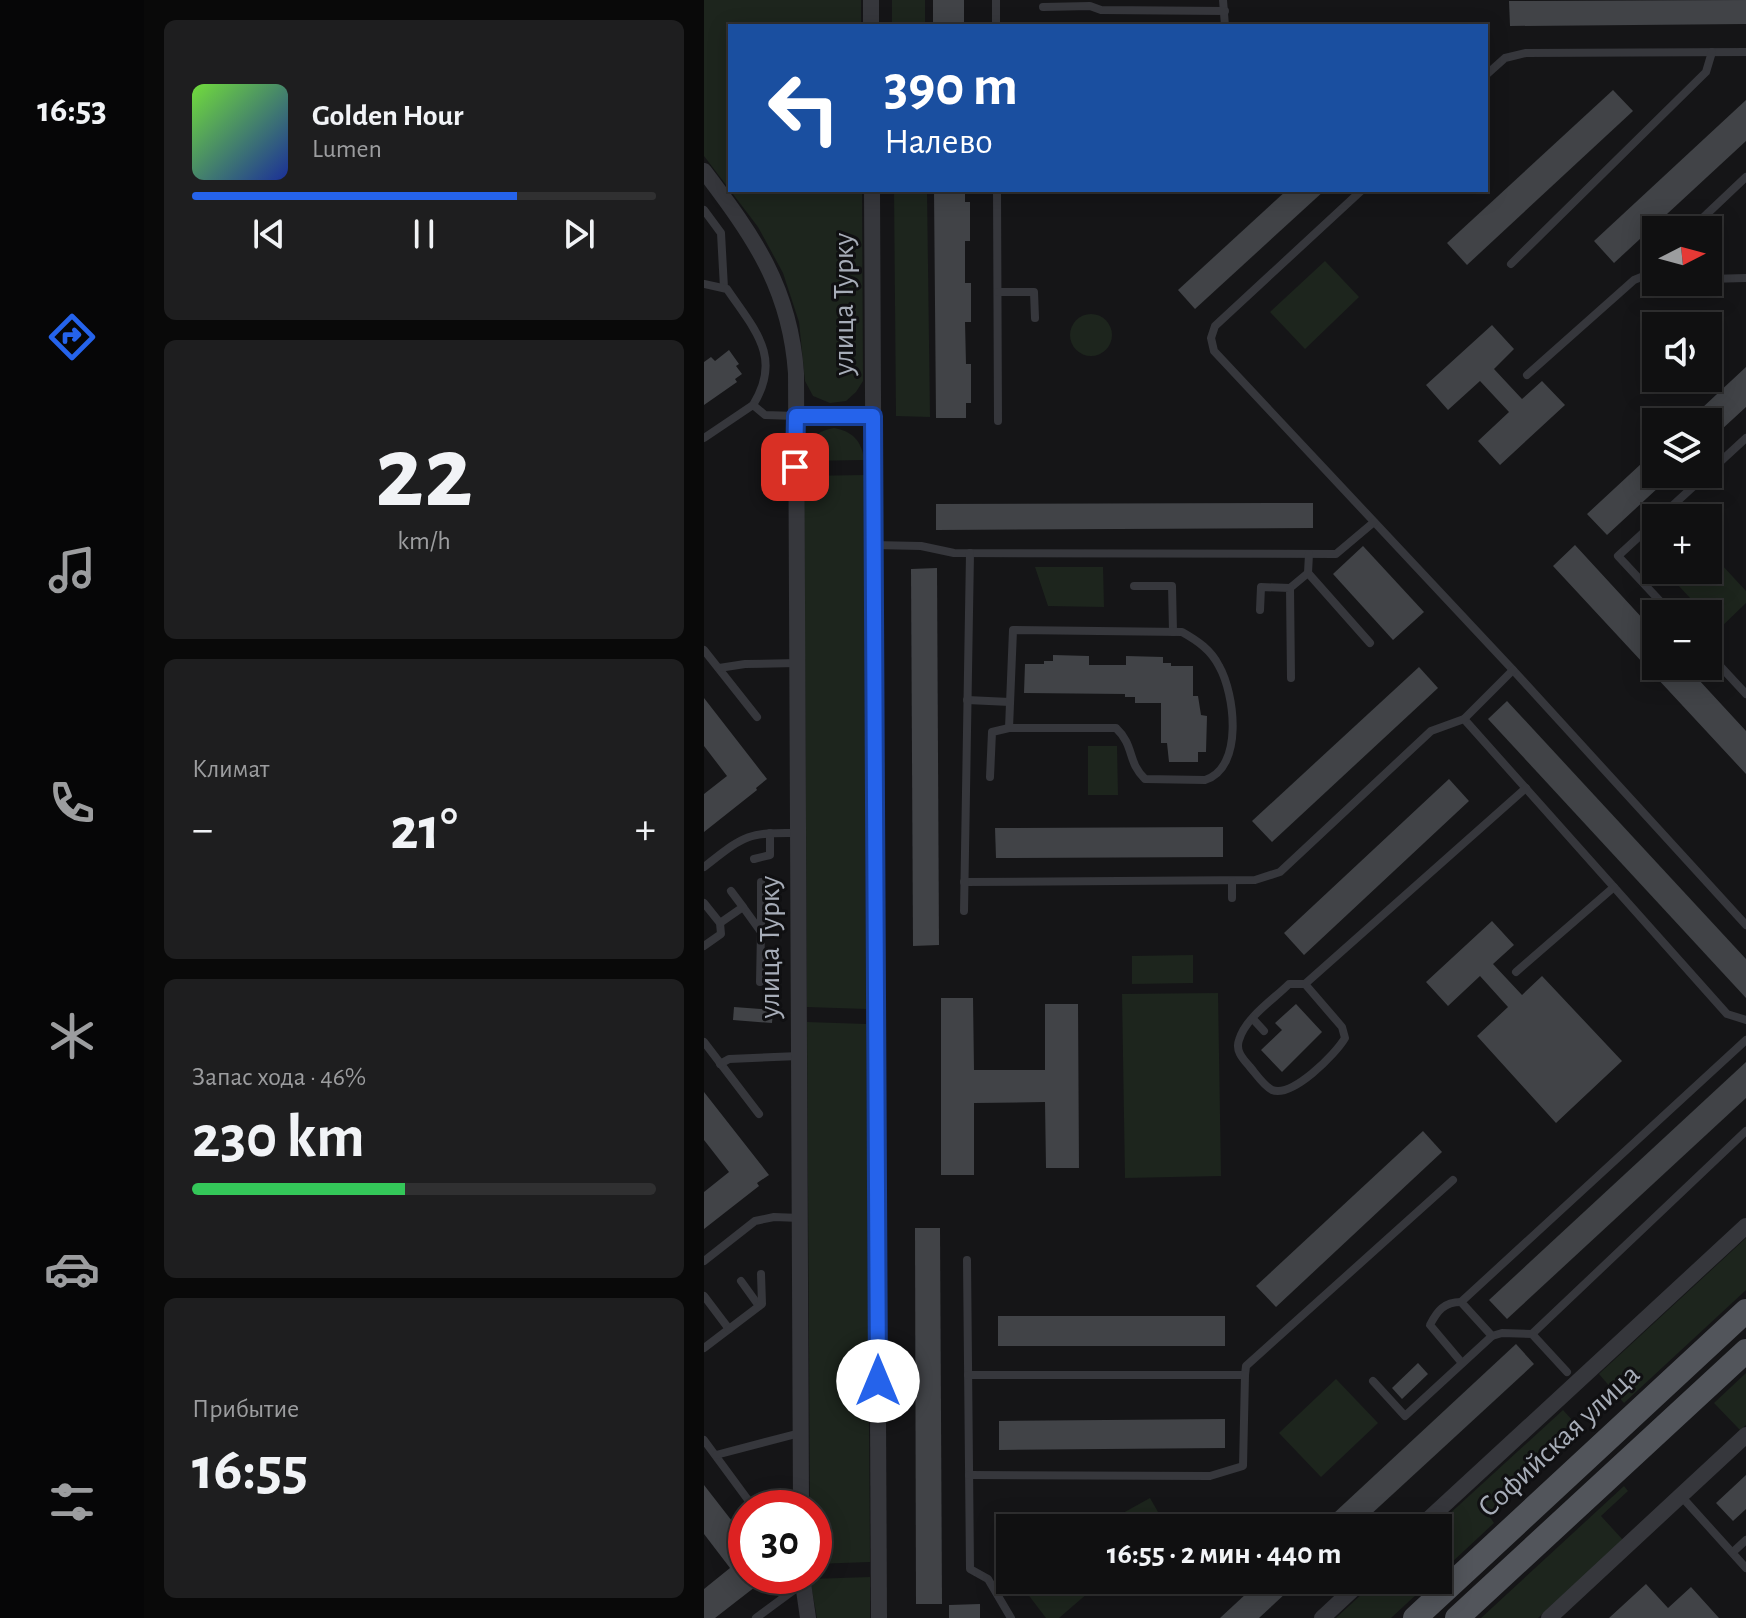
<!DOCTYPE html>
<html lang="ru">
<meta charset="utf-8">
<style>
body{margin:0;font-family:"Alegreya Sans",sans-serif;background:#1e1e1f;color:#f1f3f6;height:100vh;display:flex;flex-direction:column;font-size:30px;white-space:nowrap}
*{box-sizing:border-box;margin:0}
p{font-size:26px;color:#9c9d9f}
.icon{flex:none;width:44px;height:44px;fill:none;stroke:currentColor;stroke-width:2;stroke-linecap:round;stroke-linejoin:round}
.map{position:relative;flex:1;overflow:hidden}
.details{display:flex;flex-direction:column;gap:20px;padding:20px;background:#090909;width:560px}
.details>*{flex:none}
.hud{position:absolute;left:24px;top:24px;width:760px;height:168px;border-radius:0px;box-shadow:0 4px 20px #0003,0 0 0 2px #303031;background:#1a4fa0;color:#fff;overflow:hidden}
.needle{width:52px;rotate:84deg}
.buttons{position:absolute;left:938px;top:216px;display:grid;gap:16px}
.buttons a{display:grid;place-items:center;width:80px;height:80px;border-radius:0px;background:#101011;box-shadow:0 4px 20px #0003,0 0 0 2px #303031;font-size:40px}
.speed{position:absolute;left:24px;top:1490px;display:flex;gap:16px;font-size:40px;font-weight:700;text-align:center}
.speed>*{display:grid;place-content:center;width:104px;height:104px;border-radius:50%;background:#101011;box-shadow:0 4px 20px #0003,0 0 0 2px #303031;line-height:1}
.speed .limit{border:12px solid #d22;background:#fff;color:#111}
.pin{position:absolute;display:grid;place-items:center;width:68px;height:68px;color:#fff;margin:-34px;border-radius:16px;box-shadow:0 4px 12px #0006}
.me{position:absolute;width:88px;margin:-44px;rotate:0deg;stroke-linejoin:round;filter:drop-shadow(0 0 6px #0008)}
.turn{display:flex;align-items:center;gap:28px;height:168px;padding:0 24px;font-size:36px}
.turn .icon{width:104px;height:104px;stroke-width:2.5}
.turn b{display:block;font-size:56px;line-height:68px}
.big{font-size:60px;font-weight:600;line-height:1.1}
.details .card{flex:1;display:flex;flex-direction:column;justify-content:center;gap:12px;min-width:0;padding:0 28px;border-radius:12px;background:#1e1e1f}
.details .dial{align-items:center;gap:0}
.dial b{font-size:104px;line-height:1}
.song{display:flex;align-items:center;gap:24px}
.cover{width:96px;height:96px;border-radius:12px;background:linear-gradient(135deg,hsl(100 70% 55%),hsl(230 70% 35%))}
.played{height:8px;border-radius:4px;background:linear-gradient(90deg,#2563eb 70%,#303031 70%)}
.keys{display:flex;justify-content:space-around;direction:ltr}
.heat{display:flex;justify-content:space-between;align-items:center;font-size:44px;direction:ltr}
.charge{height:12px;border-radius:6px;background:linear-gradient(90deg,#34c759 46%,#303031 0)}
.trip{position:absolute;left:292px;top:1514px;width:456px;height:80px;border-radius:0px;background:#101011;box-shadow:0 4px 20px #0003,0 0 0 2px #303031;font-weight:600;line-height:80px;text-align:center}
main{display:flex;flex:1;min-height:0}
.menu{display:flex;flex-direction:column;width:144px;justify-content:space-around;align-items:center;background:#060607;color:#9c9d9f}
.menu .icon{width:56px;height:56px}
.menu .selected{color:#2563eb}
.menu b{font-size:36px;color:#f1f3f6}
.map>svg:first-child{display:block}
.green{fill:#1d251d}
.building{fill:#414347}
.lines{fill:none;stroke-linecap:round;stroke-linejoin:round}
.service{stroke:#36373c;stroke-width:8}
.minor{stroke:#36373c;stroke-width:16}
.primary{stroke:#52555b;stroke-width:24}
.route-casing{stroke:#184099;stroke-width:20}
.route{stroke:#2563eb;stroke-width:14}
.labels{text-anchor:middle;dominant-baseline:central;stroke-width:6;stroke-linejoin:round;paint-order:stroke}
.street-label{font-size:30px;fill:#a7adb8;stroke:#101012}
</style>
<main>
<nav class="menu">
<b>16:53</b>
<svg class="icon selected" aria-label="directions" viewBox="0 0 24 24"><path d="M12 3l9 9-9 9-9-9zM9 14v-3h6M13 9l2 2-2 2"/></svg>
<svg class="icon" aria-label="music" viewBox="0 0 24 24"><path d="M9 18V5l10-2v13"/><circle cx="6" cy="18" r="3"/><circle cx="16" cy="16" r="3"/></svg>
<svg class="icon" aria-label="phone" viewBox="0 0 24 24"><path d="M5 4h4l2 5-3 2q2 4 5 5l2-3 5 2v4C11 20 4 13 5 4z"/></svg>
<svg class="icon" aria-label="climate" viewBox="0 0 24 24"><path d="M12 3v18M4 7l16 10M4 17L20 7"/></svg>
<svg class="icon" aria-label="car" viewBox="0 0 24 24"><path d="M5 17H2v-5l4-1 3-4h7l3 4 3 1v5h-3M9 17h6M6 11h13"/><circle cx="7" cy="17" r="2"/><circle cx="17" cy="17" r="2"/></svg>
<svg class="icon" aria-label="filters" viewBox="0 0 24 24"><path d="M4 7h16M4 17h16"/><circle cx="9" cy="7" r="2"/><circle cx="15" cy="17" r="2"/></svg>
</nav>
<section class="details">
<div class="card">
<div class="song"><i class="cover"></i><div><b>Golden Hour</b><p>Lumen</p></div></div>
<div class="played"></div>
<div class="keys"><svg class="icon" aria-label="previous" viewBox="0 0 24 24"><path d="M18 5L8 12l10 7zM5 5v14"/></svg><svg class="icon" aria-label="pause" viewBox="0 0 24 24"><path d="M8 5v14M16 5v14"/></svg><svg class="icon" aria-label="next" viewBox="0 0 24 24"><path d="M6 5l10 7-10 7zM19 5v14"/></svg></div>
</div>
<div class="card dial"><b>22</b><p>km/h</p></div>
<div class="card"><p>Климат</p>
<div class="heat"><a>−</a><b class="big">21°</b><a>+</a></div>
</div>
<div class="card"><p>Запас хода · 46%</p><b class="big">230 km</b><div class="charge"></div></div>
<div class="card"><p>Прибытие</p><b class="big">16:55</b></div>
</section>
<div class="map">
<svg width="1042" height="1618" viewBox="0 0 1042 1618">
<rect width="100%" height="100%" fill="#151517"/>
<g class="green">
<polygon points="0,0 157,0 157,26 26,26 26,190 158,190 159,381 152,392 142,401 126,403 109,396 101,381 95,322 79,273 54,227 0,156"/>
<rect x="188" y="0" width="33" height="26"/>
<polygon points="190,190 223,190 226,417 192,416"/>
<polygon points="621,261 655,297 601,349 566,312"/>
<circle cx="387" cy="335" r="21"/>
<path d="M130,428C148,431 158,441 160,460L100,461C101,442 111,431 130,428Z"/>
<polygon points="160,475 162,1009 103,1007 100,476"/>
<polygon points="1004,550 1042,591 1042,603 1015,629 1004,614 1001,614 960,570 1004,570"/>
<polygon points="331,567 399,567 400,607 344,606"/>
<polygon points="384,746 413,746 414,795 384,795"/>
<polygon points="489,955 489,983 428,984 428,956"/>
<polygon points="514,993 517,1176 421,1178 418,994"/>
<polygon points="103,1022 162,1024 166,1562 110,1564 110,1508 106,1508"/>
<polygon points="1042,1238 1042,1290 920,1403 895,1374"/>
<polygon points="1042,1373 1042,1425 1036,1430 1010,1403"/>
<polygon points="632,1379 674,1423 617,1477 575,1433"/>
<polygon points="859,1410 870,1422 839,1453 845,1459 784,1514 790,1523 746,1564 744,1563 734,1574 734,1528 730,1528"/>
<polygon points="920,1486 924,1491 897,1516 919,1540 834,1618 777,1618"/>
<polygon points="446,1498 462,1526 460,1528 392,1528"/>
<polygon points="166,1577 166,1618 113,1618 106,1579"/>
<polygon points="313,1580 399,1580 355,1618 342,1618"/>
<polygon points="673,1580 728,1580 687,1618 632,1618"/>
</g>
<g class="building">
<rect x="229" y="0" width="31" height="26"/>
<polygon points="1042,0 1042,24 806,26 805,1"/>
<polygon points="909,90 929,111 763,265 743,243"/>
<polygon points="1042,100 1042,141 910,263 890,241"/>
<polygon points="230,190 261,190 261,202 266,202 266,241 261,241 261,283 267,283 267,322 261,322 262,364 267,364 267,403 262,403 262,418 232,418"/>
<polygon points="583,190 621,190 491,309 474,290"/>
<polygon points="788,325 810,349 790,369 818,399 838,381 861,405 796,465 774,441 805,412 776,381 744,410 722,385"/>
<polygon points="25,350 35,364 32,366 38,374 31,379 33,382 0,405 0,362 7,357 11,361"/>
<polygon points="1042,367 1042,407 1004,442 1004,422 983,422"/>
<polygon points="952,450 952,474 969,474 903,535 883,514"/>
<polygon points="609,503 609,528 232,530 232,504"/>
<polygon points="871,545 952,633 952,666 982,666 1042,731 1042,774 849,566"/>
<polygon points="659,546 720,612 689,640 629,574"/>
<polygon points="233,568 235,945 209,946 207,569"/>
<polygon points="349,655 385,656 385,665 422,665 422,656 459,657 459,663 467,663 467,666 489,666 489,696 494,696 497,715 503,716 502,752 494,752 494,762 465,762 463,743 457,743 457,703 431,703 431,697 421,697 421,694 320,693 321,664 340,664 340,661 349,661"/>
<polygon points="715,667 734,688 568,842 548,821"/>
<polygon points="0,698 63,779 52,788 53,790 0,832 0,794 23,776 0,746"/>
<polygon points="803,701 1042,959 1042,998 784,719"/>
<polygon points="745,779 765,801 600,955 580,933"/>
<polygon points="519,827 519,857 292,858 291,828"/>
<polygon points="788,921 810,945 789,964 818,995 838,976 918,1061 852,1123 773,1036 804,1007 776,976 744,1006 722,982"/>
<polygon points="237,998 269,998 270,1070 341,1070 341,1004 374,1004 375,1168 342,1168 341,1102 270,1103 270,1175 237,1175"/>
<polygon points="592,1004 618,1032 578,1072 557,1050 578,1030 571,1023"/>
<polygon points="30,1007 69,1010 68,1023 29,1020"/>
<polygon points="1042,1062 1042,1098 803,1319 785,1300"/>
<polygon points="0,1092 65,1175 53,1183 55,1186 0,1229 0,1192 25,1172 0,1140"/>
<polygon points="719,1131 738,1152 572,1307 552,1286"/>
<polygon points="211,1228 236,1228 238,1604 212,1604"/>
<rect x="294" y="1316" width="227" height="30"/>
<polygon points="812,1344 830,1364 714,1471 652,1528 614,1528"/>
<polygon points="714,1363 724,1374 698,1399 688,1388"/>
<polygon points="521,1419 521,1448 295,1450 295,1421"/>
<polygon points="1042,1475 1042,1509 1029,1521 1012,1503"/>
<polygon points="0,1485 42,1539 42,1576 65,1576 11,1618 0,1618 0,1589 26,1568 0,1534"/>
<polygon points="557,1580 596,1580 555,1618 516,1618"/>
<polygon points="942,1584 964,1608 987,1587 1015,1618 905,1618"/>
<polygon points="276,1604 276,1618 245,1618 245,1605"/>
</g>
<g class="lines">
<g class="service">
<polyline points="292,0 292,26"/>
<polyline points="519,0 521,26"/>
<polyline points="339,7 386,6 397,10 521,11"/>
<polyline points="782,75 801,58 822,53 1042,52"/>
<polyline points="293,190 294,421"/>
<polyline points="658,190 511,326 507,338 510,351 809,670 1042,925"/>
<polyline points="0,210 17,233 20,288"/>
<polyline points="986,230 1042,177"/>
<polyline points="807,264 1002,72 1008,52"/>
<polyline points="1004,279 1042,278"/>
<path d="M0,284L23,289C50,329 79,357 49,405"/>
<polyline points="294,292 330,292 331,318"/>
<polyline points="823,375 930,280 952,271"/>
<polyline points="0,438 49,405 61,415 92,416"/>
<polyline points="1004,473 1042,438"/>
<polyline points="955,518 1003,474"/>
<polyline points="952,521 914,556 968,614"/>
<polyline points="169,545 217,546 250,553 632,554 670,522"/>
<polyline points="604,573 666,643"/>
<polyline points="430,586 468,586 469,632"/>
<polyline points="586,588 604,573 605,554"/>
<polyline points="556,610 557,587 586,588 587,678"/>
<polyline points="0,650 53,717"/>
<polyline points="1004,653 1042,694"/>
<polyline points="15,668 41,664 93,663"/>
<polyline points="263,700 306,702"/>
<polyline points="760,719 1023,1014 1042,1020"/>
<path d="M286,777L288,732L305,728L309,630L478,632C494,641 507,650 515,666C531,694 540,768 501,780L441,779C423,762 431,746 412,728H305"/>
<polyline points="50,859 66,855 66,833"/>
<path d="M0,867C40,836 42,832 93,833"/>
<polyline points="260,882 551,880 576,872 727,731 760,719 809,670"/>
<polyline points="528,898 528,881"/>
<polyline points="0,903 16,923 17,934 0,946"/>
<polyline points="39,907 57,932 56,982"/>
<polyline points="260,911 266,553"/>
<polyline points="16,923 39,907 27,891"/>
<polyline points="57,931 57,882"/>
<polyline points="812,972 910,887"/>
<path d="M601,984H585C569,1000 542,1017 535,1040C531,1051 539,1059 546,1067C552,1074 560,1086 568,1090C588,1098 631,1055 641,1038L638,1027L601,984L822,788"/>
<polyline points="549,1019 560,1031"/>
<polyline points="0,1042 55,1114"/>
<polyline points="16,1064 25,1059 95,1056"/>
<polyline points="263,1260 266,1569 284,1579 307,1618"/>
<polyline points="0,1261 51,1221 70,1217 96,1218"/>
<polyline points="37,1281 55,1306"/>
<polyline points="0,1296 25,1329 0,1348"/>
<path d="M757,1302C740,1302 733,1311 726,1325L758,1363"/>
<polyline points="25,1329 58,1304 57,1274"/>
<polyline points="828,1334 1042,1131"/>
<polyline points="788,1336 798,1333 828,1334 863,1372"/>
<polyline points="264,1375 541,1375 542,1366 749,1180"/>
<polyline points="669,1381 701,1416 788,1336 757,1302 1042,1040"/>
<polyline points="0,1440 50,1508"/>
<polyline points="12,1455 96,1433"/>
<polyline points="265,1475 506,1476 539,1466 541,1375"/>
<polyline points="977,1496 1042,1568"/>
<polyline points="1029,1552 1042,1540"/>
<polyline points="52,1618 98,1584"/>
</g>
<g class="minor">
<polyline points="167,0 167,26"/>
<path d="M0,171C50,237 86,288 92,373L97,1508"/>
<polyline points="168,190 175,1618"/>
<polyline points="92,416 169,416"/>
<polyline points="715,1528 1042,1226"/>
<polyline points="98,1576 104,1618"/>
<polyline points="618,1618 659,1580"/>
<polyline points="845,1618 1042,1435"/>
</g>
<g class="primary">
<polyline points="711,1618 1042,1311"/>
<polyline points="753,1618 1042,1351"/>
</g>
</g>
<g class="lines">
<defs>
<polyline id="route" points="91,467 92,416 169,416 174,1381"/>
</defs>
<use href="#route" class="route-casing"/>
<use href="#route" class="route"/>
</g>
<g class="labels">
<g class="street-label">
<text transform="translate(140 304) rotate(-90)">улица Турку</text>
<text transform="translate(66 947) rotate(-90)">улица Турку</text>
<text transform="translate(855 1441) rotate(-43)">Софийская улица</text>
</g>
</g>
</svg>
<div class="buttons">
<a><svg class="needle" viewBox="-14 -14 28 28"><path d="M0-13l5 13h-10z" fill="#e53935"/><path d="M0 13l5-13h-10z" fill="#9c9d9f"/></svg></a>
<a><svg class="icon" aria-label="sound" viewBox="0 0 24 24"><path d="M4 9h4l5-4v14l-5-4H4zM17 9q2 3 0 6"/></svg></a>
<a><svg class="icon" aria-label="layers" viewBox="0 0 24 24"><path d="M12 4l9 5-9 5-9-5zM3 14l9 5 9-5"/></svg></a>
<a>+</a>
<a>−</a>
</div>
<div class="speed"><div class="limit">30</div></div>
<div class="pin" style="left:91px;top:467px;background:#d93025"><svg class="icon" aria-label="arrive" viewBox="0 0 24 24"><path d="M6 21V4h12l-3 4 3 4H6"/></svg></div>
<svg class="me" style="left:174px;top:1381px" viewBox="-20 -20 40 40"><circle r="19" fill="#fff"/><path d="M0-13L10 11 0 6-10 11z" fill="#2563eb"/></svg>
<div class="trip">16:55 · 2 мин · 440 m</div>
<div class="hud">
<div class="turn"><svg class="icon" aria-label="left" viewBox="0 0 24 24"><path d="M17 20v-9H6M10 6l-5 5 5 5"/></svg><div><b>390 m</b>Налево</div></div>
</div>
</div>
</main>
